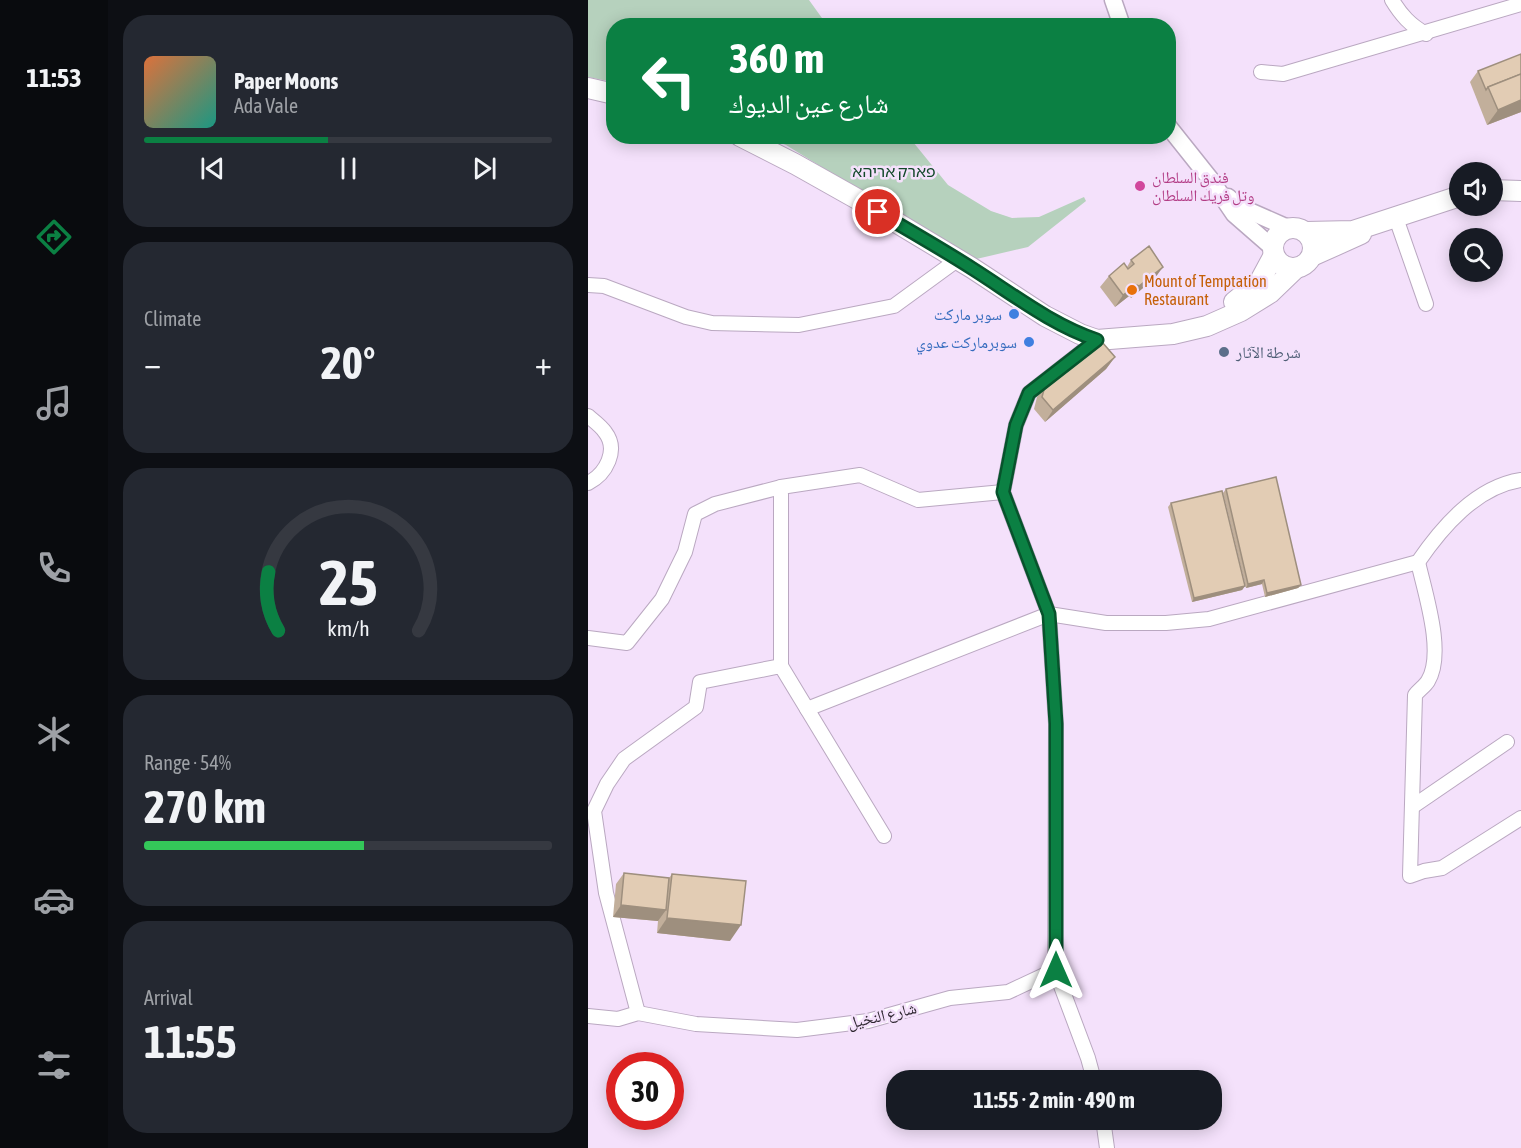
<!DOCTYPE html>
<meta charset="utf-8">
<style>
body{margin:0;font-family:"Asap Condensed","Noto Naskh Arabic","Noto Sans Hebrew",sans-serif;background:#242831;color:#f1f3f6;height:100vh;display:flex;flex-direction:column;font-size:22px;white-space:nowrap}
*{box-sizing:border-box;margin:0}
p{font-size:20px;color:#9ea1a6}
.icon{flex:none;width:33px;height:33px;fill:none;stroke:currentColor;stroke-width:2;stroke-linecap:round;stroke-linejoin:round}
.map{position:relative;flex:1;overflow:hidden}
.panel{display:flex;flex-direction:column;gap:15px;padding:15px;background:#0d0f14;width:480px}
.panel>*{flex:none}
.hud{position:absolute;left:18px;top:18px;width:570px;height:126px;border-radius:24px;box-shadow:0 3px 15px #0003;background:#0b8043;color:#fff;overflow:hidden}
.fabs{position:absolute;left:861px;top:162px;display:grid;gap:12px}
.fabs a{display:grid;place-items:center;width:54px;height:54px;border-radius:50%;background:#171b24;box-shadow:0 3px 15px #0003;font-size:30px}
.speed{position:absolute;left:18px;top:1052px;display:flex;gap:12px;font-size:30px;font-weight:700;text-align:center}
.speed>*{display:grid;place-content:center;width:78px;height:78px;border-radius:50%;background:#171b24;box-shadow:0 3px 15px #0003;line-height:1}
.speed .limit{border:9px solid #d22;background:#fff;color:#111}
.pin{position:absolute;display:grid;place-items:center;width:51px;height:51px;color:#fff;margin:-26px;border:3px solid #fff;border-radius:50%;box-shadow:0 2px 6px #0007}
.me{position:absolute;width:66px;margin:-33px;rotate:0deg;stroke-linejoin:round;filter:drop-shadow(0 0 4px #0008)}
.turn{display:flex;align-items:center;gap:21px;height:126px;padding:0 24px;font-size:27px}
.turn .icon{width:78px;height:78px;stroke-width:2.5}
.turn b{display:block;font-size:42px;line-height:51px}
.big{font-size:45px;font-weight:700;line-height:1.1}
.panel .card{flex:1;display:flex;flex-direction:column;justify-content:center;gap:9px;min-width:0;padding:0 21px;border-radius:24px;background:#242831}
.panel .dial{align-items:center;gap:0}
.dial svg{height:156px;overflow:visible;fill:none;stroke:#363941;stroke-width:7;stroke-linecap:round;text-anchor:middle}
.dial text{fill:#f1f3f6;stroke:none}
.song{display:flex;align-items:center;gap:18px}
.cover{width:72px;height:72px;border-radius:9px;background:linear-gradient(135deg,hsl(20 70% 55%),hsl(170 70% 35%))}
.played{height:6px;border-radius:3px;background:linear-gradient(90deg,#0b8043 45%,#363941 45%)}
.keys{display:flex;justify-content:space-around;direction:ltr}
.heat{display:flex;justify-content:space-between;align-items:center;font-size:33px;direction:ltr}
.charge{height:9px;border-radius:4px;background:linear-gradient(90deg,#34c759 54%,#363941 0)}
.trip{position:absolute;left:298px;top:1070px;width:336px;height:60px;border-radius:24px;background:#171b24;box-shadow:0 3px 15px #0003;font-weight:700;line-height:60px;text-align:center}
main{display:flex;flex:1;min-height:0}
.tabs{display:flex;flex-direction:column;width:108px;justify-content:space-around;align-items:center;background:#090b0e;color:#9ea1a6}
.tabs .icon{width:42px;height:42px}
.tabs .current{color:#0b8043}
.tabs b{font-size:27px;color:#f1f3f6}
.map>svg:first-child{display:block}
.green{fill:#b6d1bd}
.lines{fill:none;stroke-linecap:round;stroke-linejoin:round}
.minor-casing{stroke:#baa8c1;stroke-width:16}
.tertiary-casing{stroke:#baa8c1;stroke-width:19}
.secondary-casing{stroke:#baa8c1;stroke-width:22}
.minor{stroke:#fff;stroke-width:14}
.tertiary{stroke:#fff;stroke-width:16}
.secondary{stroke:#fff;stroke-width:20}
.wall{fill:#c2af9b}
.shaded-wall{fill:#9e8f7e}
.building{fill:#e2ccb4;stroke:#9e8f7e;stroke-width:1.5}
.route-casing{stroke:#07532c;stroke-width:15}
.route{stroke:#0b8043;stroke-width:10}
.hotel-dot{fill:#d1479c;stroke:#f4e1fb;stroke-width:2}
.food-dot{fill:#e8710a;stroke:#f4e1fb;stroke-width:2}
.shop-dot{fill:#3f7fe0;stroke:#f4e1fb;stroke-width:2}
.service-dot{fill:#5c6f8a;stroke:#f4e1fb;stroke-width:2}
.labels{text-anchor:middle;dominant-baseline:central;stroke-width:5;stroke-linejoin:round;paint-order:stroke}
.park-label{font-size:16px;fill:#124829;stroke:#f4e1fb}
.hotel-label{font-size:16px;fill:#b23c85;stroke:#f4e1fb;text-anchor:start}
.food-label{font-size:16px;fill:#c56008;stroke:#f4e1fb;text-anchor:start}
.shop-label{font-size:16px;fill:#366cbe;stroke:#f4e1fb;text-anchor:end}
.service-label{font-size:16px;fill:#4e5e75;stroke:#f4e1fb;text-anchor:start}
.street-label{font-size:16px;fill:#2e2730;stroke:#f4e1fb}
</style>
<main>
<nav class="tabs">
<b>11:53</b>
<svg class="icon current" aria-label="directions" viewBox="0 0 24 24"><path d="M12 3l9 9-9 9-9-9zM9 14v-3h6M13 9l2 2-2 2"/></svg>
<svg class="icon" aria-label="music" viewBox="0 0 24 24"><path d="M9 18V5l10-2v13"/><circle cx="6" cy="18" r="3"/><circle cx="16" cy="16" r="3"/></svg>
<svg class="icon" aria-label="phone" viewBox="0 0 24 24"><path d="M5 4h4l2 5-3 2q2 4 5 5l2-3 5 2v4C11 20 4 13 5 4z"/></svg>
<svg class="icon" aria-label="climate" viewBox="0 0 24 24"><path d="M12 3v18M4 7l16 10M4 17L20 7"/></svg>
<svg class="icon" aria-label="car" viewBox="0 0 24 24"><path d="M5 17H2v-5l4-1 3-4h7l3 4 3 1v5h-3M9 17h6M6 11h13"/><circle cx="7" cy="17" r="2"/><circle cx="17" cy="17" r="2"/></svg>
<svg class="icon" aria-label="filters" viewBox="0 0 24 24"><path d="M4 7h16M4 17h16"/><circle cx="9" cy="7" r="2"/><circle cx="15" cy="17" r="2"/></svg>
</nav>
<section class="panel">
<div class="card">
<div class="song"><i class="cover"></i><div><b>Paper Moons</b><p>Ada Vale</p></div></div>
<div class="played"></div>
<div class="keys"><svg class="icon" aria-label="previous" viewBox="0 0 24 24"><path d="M18 5L8 12l10 7zM5 5v14"/></svg><svg class="icon" aria-label="pause" viewBox="0 0 24 24"><path d="M8 5v14M16 5v14"/></svg><svg class="icon" aria-label="next" viewBox="0 0 24 24"><path d="M6 5l10 7-10 7zM19 5v14"/></svg></div>
</div>
<div class="card"><p>Climate</p>
<div class="heat"><a>−</a><b class="big">20°</b><a>+</a></div>
</div>
<div class="card dial"><svg viewBox="0 0 100 80">
<path d="M14 69A42 42 0 1 1 86 69"/>
<path d="M14 69A42 42 0 0 1 9 39" stroke="#0b8043"/>
<text x="50" y="56" font-size="32" font-weight="700">25</text>
<text x="50" y="72" font-size="11">km/h</text>
</svg></div>
<div class="card"><p>Range · 54%</p><b class="big">270 km</b><div class="charge"></div></div>
<div class="card"><p>Arrival</p><b class="big">11:55</b></div>
</section>
<div class="map">
<svg width="933" height="1148" viewBox="0 0 933 1148">
<rect width="100%" height="100%" fill="#f4e1fb"/>
<g class="green">
<polygon points="0,0 221,0 239,25 26,26 25,82 0,77"/>
<polygon points="178,137 321,137 360,185 403,211 424,218 451,217 496,197 498,201 440,247 384,260 198,145"/>
</g>
<g class="lines">
<defs>
<g id="minor">
<path d="M804,0C813,15 822,25 838,34"/>
<polyline points="673,72 695,74 933,4"/>
<polyline points="808,218 838,304"/>
<polyline points="0,285 16,286 98,317 124,323 211,325 306,306 369,260"/>
<path d="M0,416C6,421 13,426 17,432C31,450 18,474 0,483"/>
<path d="M830,562C837,593 857,653 840,681C837,686 831,690 827,695L822,876L836,871L854,868L933,818"/>
<polyline points="0,638 39,643 74,599 97,552 107,514 127,504 193,487"/>
<polyline points="193,666 193,487 272,475 330,500 415,492"/>
<path d="M219,709L461,614L518,623H578L621,619L830,562C854,527 888,487 933,480"/>
<polyline points="824,807 919,742"/>
<polyline points="467,970 468,724 461,614 415,492 428,425 441,393 509,340"/>
<polyline points="50,1013 18,893 6,811 19,784 36,759 108,707 112,682 193,666 296,836"/>
<polyline points="0,1016 30,1019 50,1013 108,1024 209,1030 280,1021 362,998 420,992 467,970 500,1058 506,1080"/>
<polyline points="515,1119 519,1148"/>
</g>
<g id="tertiary">
<polyline points="525,0 534,26"/>
<polyline points="580,126 623,180 646,214 685,248"/>
<polyline points="640,197 650,206 700,228"/>
</g>
<g id="secondary">
<polyline points="0,88 26,94"/>
<polyline points="152,136 207,164 271,200 384,268 457,316 492,334 509,340 585,334 619,326 653,311 682,293 708,268"/>
<polyline points="904,190 933,191"/>
<circle cx="705" cy="248" r="20"/>
<polyline points="718,232 765,231 872,196"/>
<polyline points="724,256 773,234"/>
<polyline points="646,302 672,281 686,255"/>
</g>
</defs>
<use href="#minor" class="minor-casing"/>
<use href="#tertiary" class="tertiary-casing"/>
<use href="#secondary" class="secondary-casing"/>
<use href="#minor" class="minor"/>
<use href="#tertiary" class="tertiary"/>
<use href="#secondary" class="secondary"/>
</g>
<g class="wall">
<polygon points="890,71 933,112 899,125 882,82"/>
<polygon points="547,136 559,136 552,143"/>
<polygon points="543,260 567,278 543,298 541,296 527,307 512,287 521,276 539,267"/>
<polygon points="527,357 518,369 457,422 446,409 449,397 457,386"/>
<polygon points="638,489 713,585 710,588 677,597 674,584 658,588 635,493"/>
<polygon points="583,503 657,586 654,590 604,602 580,507"/>
<polygon points="36,873 81,878 84,874 142,941 69,933 70,921 25,917 28,884"/>
</g>
<g class="shaded-wall">
<polygon points="933,100 933,112 899,125 910,110"/>
<polygon points="575,267 567,278 543,298 551,286"/>
<polygon points="549,285 541,296 527,307 535,295"/>
<polygon points="527,357 518,369 457,422 465,410"/>
<polygon points="676,580 674,584 658,588 660,584"/>
<polygon points="713,585 710,588 677,597 679,593"/>
<polygon points="657,586 654,590 604,602 606,598"/>
<polygon points="33,905 78,910 70,921 25,917"/>
<polygon points="79,918 153,925 142,941 69,933"/>
</g>
<g class="building">
<polygon points="933,54 933,74 900,87 898,90 890,71"/>
<polygon points="933,74 933,100 910,110 900,87"/>
<polygon points="561,246 575,267 551,286 549,285 535,295 521,276 536,263 540,269 546,264 543,260"/>
<polygon points="508,342 514,342 527,357 465,410 454,397 457,386"/>
<polygon points="688,477 713,585 679,593 676,580 660,584 638,489"/>
<polygon points="634,491 657,586 606,598 583,503"/>
<polygon points="36,873 81,878 78,910 33,905"/>
<polygon points="84,874 158,881 153,925 79,918"/>
</g>
<g class="lines">
<defs>
<path id="route" d="M290,212C322,231 354,249 385,269C426,295 464,325 509,340L441,393L428,425L415,492L461,614L468,724V970"/>
</defs>
<use href="#route" class="route-casing"/>
<use href="#route" class="route"/>
</g>
<circle class="hotel-dot" cx="552" cy="186" r="6"/>
<circle class="food-dot" cx="544" cy="290" r="6"/>
<g class="shop-dot">
<circle cx="426" cy="314" r="6"/>
<circle cx="441" cy="342" r="6"/>
</g>
<circle class="service-dot" cx="636" cy="352" r="6"/>
<g class="labels">
<g class="park-label">
<text x="306" y="171">פארק אריהא</text>
</g>
<g class="hotel-label">
<text x="564" y="177">فندق السلطان<tspan x="564" dy="18">وتل فريك السلطان</tspan></text>
</g>
<g class="food-label">
<text x="556" y="281">Mount of Temptation<tspan x="556" dy="18">Restaurant</tspan></text>
</g>
<g class="shop-label">
<text x="414" y="314">سوبر ماركت</text>
<text x="429" y="342">سوبرماركت عدوي</text>
</g>
<g class="service-label">
<text x="648" y="352">شرطة الآثار</text>
</g>
<g class="street-label">
<text transform="translate(294 1015) rotate(-13)">شارع النخيل</text>
</g>
</g>
</svg>
<div class="fabs">
<a><svg class="icon" aria-label="sound" viewBox="0 0 24 24"><path d="M4 9h4l5-4v14l-5-4H4zM17 9q2 3 0 6"/></svg></a>
<a><svg class="icon" aria-label="search" viewBox="0 0 24 24"><circle cx="10" cy="10" r="6"/><path d="M15 15l6 6"/></svg></a>
</div>
<div class="speed"><div class="limit">30</div></div>
<div class="pin" style="left:290px;top:212px;background:#d93025"><svg class="icon" aria-label="arrive" viewBox="0 0 24 24"><path d="M6 21V4h12l-3 4 3 4H6"/></svg></div>
<svg class="me" style="left:468px;top:970px" viewBox="-20 -20 40 40"><path d="M0-17L14 15 0 8-14 15z" fill="#0b8043" stroke="#fff" stroke-width="4"/></svg>
<div class="trip">11:55 · 2 min · 490 m</div>
<div class="hud">
<div class="turn"><svg class="icon" aria-label="left" viewBox="0 0 24 24"><path d="M17 20v-9H6M10 6l-5 5 5 5"/></svg><div><b>360 m</b>شارع عين الديوك</div></div>
</div>
</div>
</main>
